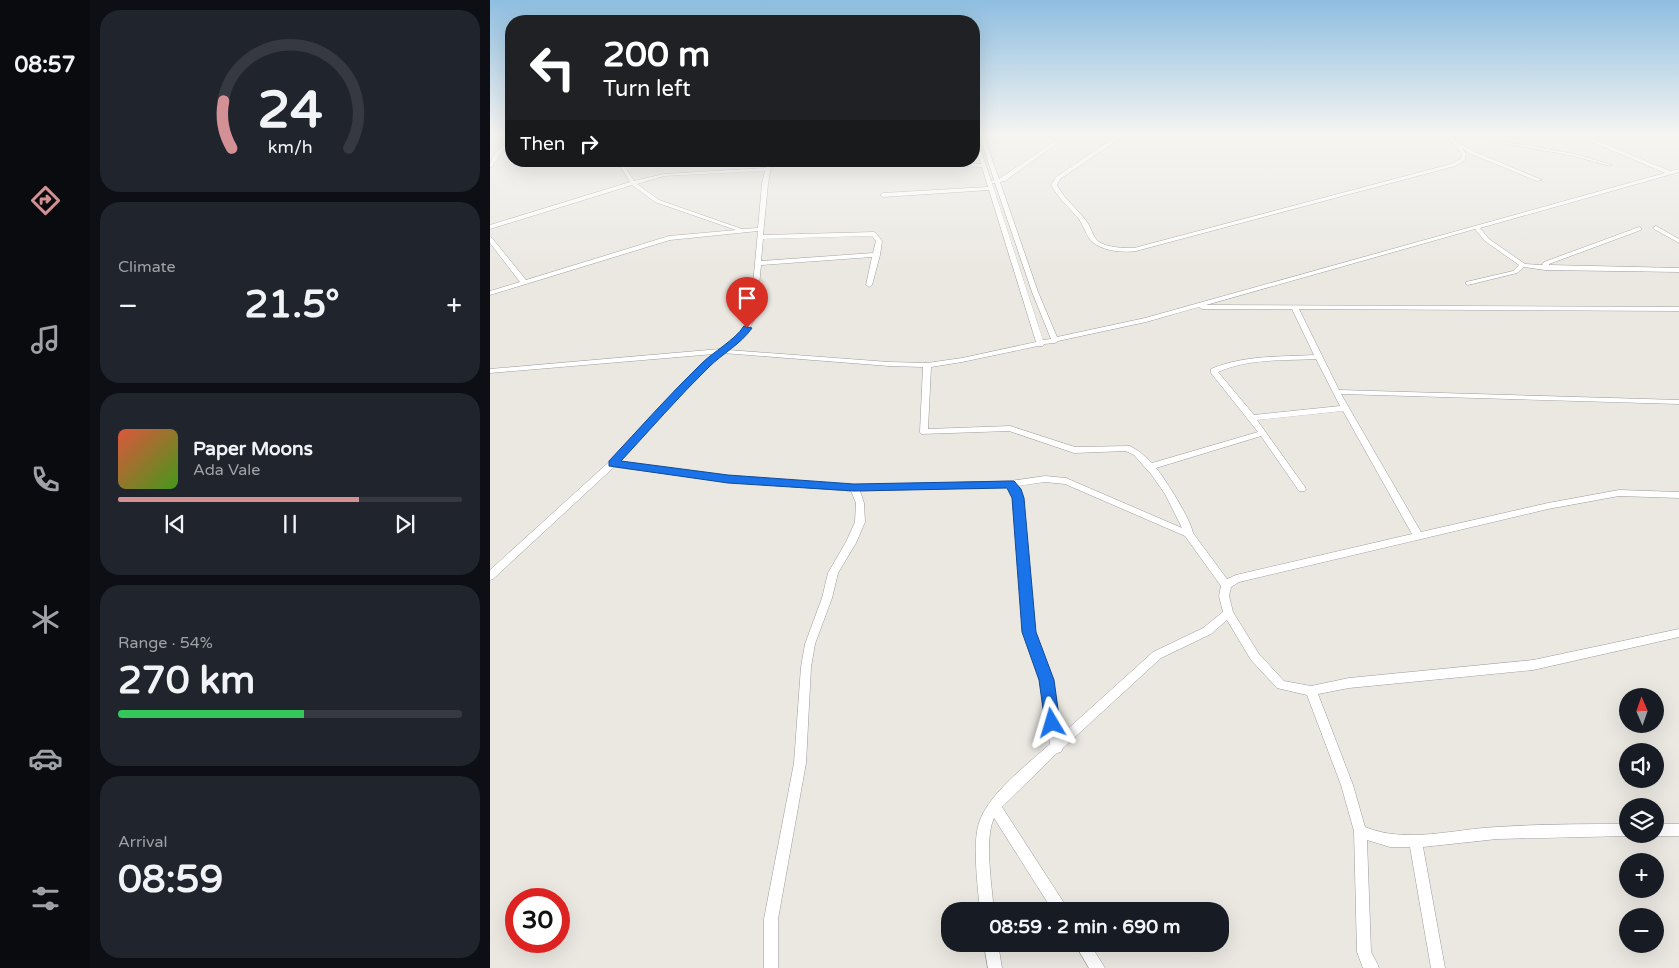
<!DOCTYPE html>
<meta charset="utf-8">
<style>
body{margin:0;font-family:"Varela Round",sans-serif;background:#20242c;color:#f1f3f6;height:100vh;display:flex;flex-direction:column;font-size:19px;white-space:nowrap}
*{box-sizing:border-box;margin:0}
p{font-size:16px;color:#9ea1a6}
.icon{flex:none;width:28px;height:28px;fill:none;stroke:currentColor;stroke-width:2;stroke-linecap:round;stroke-linejoin:round}
.map{position:relative;flex:1;overflow:hidden}
.drawer{display:flex;flex-direction:column;gap:10px;padding:10px;background:#0d0f14;width:400px}
.drawer>*{flex:none}
.banner{position:absolute;left:15px;top:15px;width:475px;height:152px;border-radius:20px;box-shadow:0 5px 20px #0002;background:#202124;color:#fff;overflow:hidden}
.needle{width:32px;rotate:358deg}
.buttons{position:absolute;left:1129px;top:688px;display:grid;gap:10px}
.buttons a{display:grid;place-items:center;width:45px;height:45px;border-radius:50%;background:#171b24;box-shadow:0 5px 20px #0002;font-size:25px}
.speed{position:absolute;left:15px;top:888px;display:flex;gap:10px;font-size:25px;font-weight:700;text-align:center}
.speed>*{display:grid;place-content:center;width:65px;height:65px;border-radius:50%;background:#171b24;box-shadow:0 5px 20px #0002;line-height:1}
.speed .limit{border:8px solid #d22;background:#fff;color:#111}
.pin{position:absolute;display:grid;place-items:center;width:42px;height:42px;color:#fff;margin:-51px -21px;border-radius:50% 50% 50% 0;rotate:-45deg;box-shadow:0 0 5px #0007}
.pin .icon{rotate:45deg}
.me{position:absolute;width:55px;margin:-28px;rotate:353deg;stroke-linejoin:round;filter:drop-shadow(0 0 4px #0008)}
.turn{display:flex;align-items:center;gap:18px;height:105px;padding:0 15px;font-size:22px}
.turn .icon{width:65px;height:65px;stroke-width:2.5}
.turn b{display:block;font-size:35px;line-height:42px}
.then{display:flex;align-items:center;height:48px;padding:0 15px;background:#0003;gap:10px;font-size:19px}
.big{font-size:38px;font-weight:700;line-height:1.1}
.drawer .tile{flex:1;display:flex;flex-direction:column;justify-content:center;gap:8px;min-width:0;padding:0 18px;border-radius:20px;background:#20242c}
.drawer .dial{align-items:center;gap:0}
.dial svg{height:130px;overflow:visible;fill:none;stroke:#363941;stroke-width:7;stroke-linecap:round;text-anchor:middle}
.dial text{fill:#f1f3f6;stroke:none}
.song{display:flex;align-items:center;gap:15px}
.cover{width:60px;height:60px;border-radius:8px;background:linear-gradient(135deg,hsl(10 70% 55%),hsl(100 70% 35%))}
.played{height:5px;border-radius:2px;background:linear-gradient(90deg,#d39095 70%,#363941 70%)}
.keys{display:flex;justify-content:space-around;direction:ltr}
.heat{display:flex;justify-content:space-between;align-items:center;font-size:28px;direction:ltr}
.charge{height:8px;border-radius:4px;background:linear-gradient(90deg,#34c759 54%,#363941 0)}
.trip{position:absolute;left:451px;top:902px;width:288px;height:50px;border-radius:20px;background:#171b24;box-shadow:0 5px 20px #0002;font-weight:700;line-height:50px;text-align:center}
main{display:flex;flex:1;min-height:0}
.dock{display:flex;flex-direction:column;width:90px;justify-content:space-around;align-items:center;background:#090b0e;color:#9ea1a6}
.dock .icon{width:35px;height:35px}
.dock .current{color:#d39095}
.dock b{font-size:22px;color:#f1f3f6}
.map>svg:first-child{display:block}
.lines{fill:none;stroke-linecap:round;stroke-linejoin:round}
.minor-casing{stroke:#9c9c9c;stroke-width:1}
.minor{fill:#fff;fill-rule:evenodd}
.route{fill:#1a73e8;stroke:#114b97}
</style>
<main>
<nav class="dock">
<b>08:57</b>
<svg class="icon current" aria-label="directions" viewBox="0 0 24 24"><path d="M12 3l9 9-9 9-9-9zM9 14v-3h6M13 9l2 2-2 2"/></svg>
<svg class="icon" aria-label="music" viewBox="0 0 24 24"><path d="M9 18V5l10-2v13"/><circle cx="6" cy="18" r="3"/><circle cx="16" cy="16" r="3"/></svg>
<svg class="icon" aria-label="phone" viewBox="0 0 24 24"><path d="M5 4h4l2 5-3 2q2 4 5 5l2-3 5 2v4C11 20 4 13 5 4z"/></svg>
<svg class="icon" aria-label="climate" viewBox="0 0 24 24"><path d="M12 3v18M4 7l16 10M4 17L20 7"/></svg>
<svg class="icon" aria-label="car" viewBox="0 0 24 24"><path d="M5 17H2v-5l4-1 3-4h7l3 4 3 1v5h-3M9 17h6M6 11h13"/><circle cx="7" cy="17" r="2"/><circle cx="17" cy="17" r="2"/></svg>
<svg class="icon" aria-label="filters" viewBox="0 0 24 24"><path d="M4 7h16M4 17h16"/><circle cx="9" cy="7" r="2"/><circle cx="15" cy="17" r="2"/></svg>
</nav>
<section class="drawer">
<div class="tile dial"><svg viewBox="0 0 100 80">
<path d="M14 69A42 42 0 1 1 86 69"/>
<path d="M14 69A42 42 0 0 1 9 40" stroke="#d39095"/>
<text x="50" y="56" font-size="32" font-weight="700">24</text>
<text x="50" y="72" font-size="11">km/h</text>
</svg></div>
<div class="tile"><p>Climate</p>
<div class="heat"><a>−</a><b class="big">21.5°</b><a>+</a></div>
</div>
<div class="tile">
<div class="song"><i class="cover"></i><div><b>Paper Moons</b><p>Ada Vale</p></div></div>
<div class="played"></div>
<div class="keys"><svg class="icon" aria-label="previous" viewBox="0 0 24 24"><path d="M18 5L8 12l10 7zM5 5v14"/></svg><svg class="icon" aria-label="pause" viewBox="0 0 24 24"><path d="M8 5v14M16 5v14"/></svg><svg class="icon" aria-label="next" viewBox="0 0 24 24"><path d="M6 5l10 7-10 7zM19 5v14"/></svg></div>
</div>
<div class="tile"><p>Range · 54%</p><b class="big">270 km</b><div class="charge"></div></div>
<div class="tile"><p>Arrival</p><b class="big">08:59</b></div>
</section>
<div class="map">
<svg width="1189" height="968" viewBox="0 0 1189 968">
<rect width="100%" height="100%" fill="#ebe8e2"/>
<g class="lines">
<defs>
<g id="minor">
<path d="M484,134L486,135L501,181L504,180L489,134H493L509,179L576,134H580L515,181L510,182L548,292L567,337L655,318L1175,173L1086,135V134H1091L1180,171L1189,169V172L1182,174L990,228L999,239L1035,264L1052,265L1054,262L1149,227L1151,228V230L1059,264V265L1189,268V272L1055,270L1034,267L1027,273L978,285L976,284V282L1023,271L1029,265L995,241L985,229L716,305L1189,307V311L809,309L849,390L1189,400V404L851,394L931,532L1058,503L1129,490L1189,492V498L1129,496L1058,509L749,582L741,587L739,596L743,612L769,654L794,681L821,686L859,678L1043,660L1189,629V637L1043,670L859,688L828,694L863,785L875,827C916,844 964,829 1007,827C1051,824 1094,824 1138,824V834L1143,835L1138,836L1007,839L933,847L955,968H941L920,847H900L877,840L881,952C884,958 887,962 889,968H873L867,952L864,831L851,785L817,695L787,688L761,660L737,620L721,634L671,658L573,748L571,752L567,753L512,807L576,906L578,911H563L504,818C494,839 502,887 504,911H490C488,888 482,844 489,823C497,795 539,763 560,744L551,680L534,632L522,490L518,487L370,491L374,503L375,522L366,543L348,573L342,598L325,644L321,667L316,763L288,919V968H274V919L304,763L311,667L315,644L332,598L338,573L356,542L365,522L366,503L361,491L238,482L124,467L3,579L0,580V570L130,452L207,368L224,354L0,373V369L230,349L250,332L260,317L268,231L180,240L0,295V291L30,282L0,243V237L2,238L36,280L179,236L246,230L165,202L142,185L0,229V225L140,182L131,167L133,161H137L135,167L144,181L174,174L276,168L278,161H282L278,184L273,235L384,232L386,233L392,241L390,255L382,285L379,287L376,285L382,257L271,265L266,317L255,335L238,350L399,362L437,363L472,358L546,342L499,190L393,197L390,195L393,193L498,187L492,167L371,161H414L491,164L484,141ZM275,171L272,184L268,228L252,229L169,200L147,184L174,176ZM502,183H505L542,292L561,339L553,340ZM382,236L386,241L383,253L271,261L273,239ZM709,307L712,309H802L824,355C789,357 754,355 721,369V373L768,432L662,463L650,452L640,446L585,447L520,426L438,429L441,367L472,362L548,346H553L554,344L565,343L568,341L656,322ZM233,353L399,366L433,367L430,432L431,434L519,431L584,453L636,451L644,455L661,474L675,494L692,528L576,478L555,476L520,481L364,485L238,476L129,462L213,372ZM826,359L850,406L764,415L728,372C759,358 794,361 826,359ZM853,411L922,534L746,575L737,579L703,533C700,518 676,480 666,468L771,436L809,491H815L816,489L815,487L767,420ZM555,482L575,484L695,536L731,586L729,596L733,612L713,628L663,652L571,735L563,680L544,632L532,498L530,489L528,486Z"/>
<path d="M635,134H640L629,139L570,179L567,185C575,201 590,210 599,225C602,231 603,237 609,242C619,248 633,248 644,248L961,164L971,159L972,154L955,134H959L968,143L983,151L1052,180L1047,181L979,153L972,148L976,154L975,160L965,166L646,251C632,253 608,251 599,238C595,232 593,224 588,218C579,207 568,198 561,185L566,177L625,137Z"/>
<polygon points="964,134 971,134 1085,154 1122,165 1120,166 1084,156"/>
<path d="M19,140H21V143L12,151L2,167H0C0,155 11,147 19,140Z"/>
<polygon points="1166,226 1189,239 1189,243 1164,229 1163,228"/>
<polygon points="1165,824 1189,824 1189,836 1165,836 1160,835 1165,834"/>
<polygon points="494,944 508,944 512,968 498,968"/>
<polygon points="585,944 600,944 615,968 599,968"/>
</g>
</defs>
<use href="#minor" class="minor-casing"/>
<use href="#minor" class="minor"/>
</g>
<linearGradient id="sky" x2="0" y2="1"><stop stop-color="#8ebee0"/><stop offset="0.5" stop-color="#f6f5f2"/><stop offset="1" stop-color="#f6f5f2" stop-opacity="0"/></linearGradient>
<rect width="1189" height="269" fill="url(#sky)"/>
<path class="route" d="M254,326L262,328C251,344 232,354 219,367C188,397 160,430 131,461L238,475L364,484L524,481L531,489L534,498L546,632L564,680L570,723L567,727L562,729L557,727L555,723L549,680L532,632L522,498L517,488L364,491L238,483L119,466V461C149,429 179,395 211,364C224,351 244,341 254,326Z"/>
</svg>
<div class="buttons">
<a><svg class="needle" viewBox="-14 -14 28 28"><path d="M0-13l5 13h-10z" fill="#e53935"/><path d="M0 13l5-13h-10z" fill="#9ea1a6"/></svg></a>
<a><svg class="icon" aria-label="sound" viewBox="0 0 24 24"><path d="M4 9h4l5-4v14l-5-4H4zM17 9q2 3 0 6"/></svg></a>
<a><svg class="icon" aria-label="layers" viewBox="0 0 24 24"><path d="M12 4l9 5-9 5-9-5zM3 14l9 5 9-5"/></svg></a>
<a>+</a>
<a>−</a>
</div>
<div class="speed"><div class="limit">30</div></div>
<div class="pin" style="left:257px;top:328px;background:#d93025"><svg class="icon" aria-label="arrive" viewBox="0 0 24 24"><path d="M6 21V4h12l-3 4 3 4H6"/></svg></div>
<svg class="me" style="left:562px;top:723px" viewBox="-20 -20 40 40"><path d="M0-17L14 15 0 8-14 15z" fill="#1a73e8" stroke="#fff" stroke-width="4"/></svg>
<div class="trip">08:59 · 2 min · 690 m</div>
<div class="banner">
<div class="turn"><svg class="icon" aria-label="left" viewBox="0 0 24 24"><path d="M17 20v-9H6M10 6l-5 5 5 5"/></svg><div><b>200 m</b>Turn left</div></div>
<div class="then">Then<svg class="icon" aria-label="right" viewBox="0 0 24 24"><path d="M7 20v-9h11M14 6l5 5-5 5"/></svg></div>
</div>
</div>
</main>
